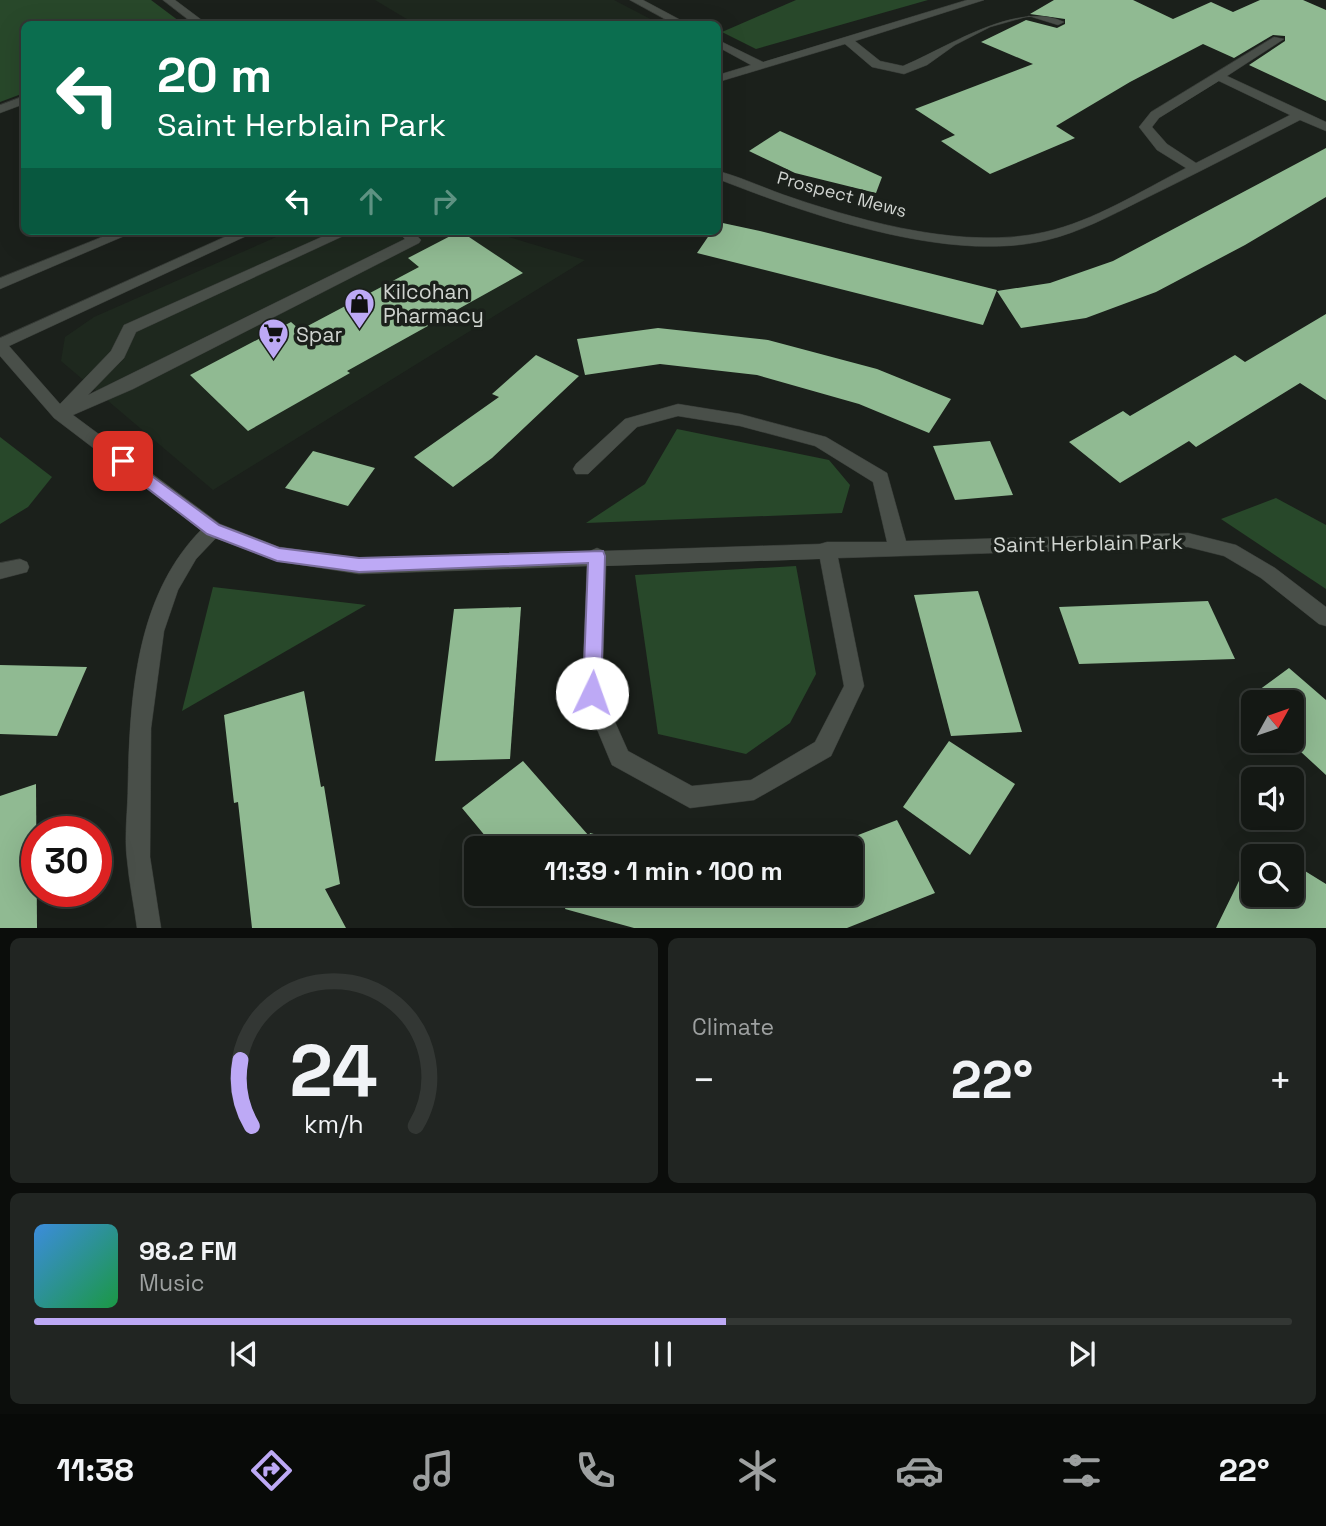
<!DOCTYPE html>
<meta charset="utf-8">
<style>
body{margin:0;font-family:"Space Grotesk",sans-serif;background:#212522;color:#f1f3f6;height:100vh;display:flex;flex-direction:column;font-size:26px;white-space:nowrap}
*{box-sizing:border-box;margin:0}
p{font-size:23px;color:#9da0a0}
.icon{flex:none;width:38px;height:38px;fill:none;stroke:currentColor;stroke-width:2;stroke-linecap:round;stroke-linejoin:round}
.map{position:relative;height:928px;overflow:hidden}
.panel{display:flex;flex-direction:column;gap:10px;padding:10px;background:#0b0d0b;flex:1}
.panel>*{flex:none}
.hud{position:absolute;left:21px;top:21px;width:700px;height:214px;border-radius:10px;box-shadow:0 7px 28px #0002,0 0 0 2px #333734;background:#0b6e4f;color:#fff;overflow:hidden}
.needle{width:46px;rotate:50deg}
.fabs{position:absolute;left:1241px;top:690px;display:grid;gap:14px}
.fabs a{display:grid;place-items:center;width:63px;height:63px;border-radius:10px;background:#141814;box-shadow:0 7px 28px #0002,0 0 0 2px #333734;font-size:35px}
.speed{position:absolute;left:21px;top:816px;display:flex;gap:14px;font-size:35px;font-weight:700;text-align:center}
.speed>*{display:grid;place-content:center;width:91px;height:91px;border-radius:50%;background:#141814;box-shadow:0 7px 28px #0002,0 0 0 2px #333734;line-height:1}
.speed .limit{border:10px solid #d22;background:#fff;color:#111}
.pin{position:absolute;display:grid;place-items:center;width:60px;height:60px;color:#fff;margin:-30px;border-radius:14px;box-shadow:0 4px 10px #0006}
.me{position:absolute;width:77px;margin:-38px;rotate:3deg;stroke-linejoin:round;filter:drop-shadow(0 0 5px #0008)}
.turn{display:flex;align-items:center;gap:24px;height:147px;padding:0 21px;font-size:32px}
.turn .icon{width:91px;height:91px;stroke-width:2.5}
.turn b{display:block;font-size:49px;line-height:60px}
.lanes{display:flex;align-items:center;height:66px;padding:0 21px;background:#0003;justify-content:center;gap:35px;direction:ltr}
.lanes .off{opacity:.35}
.big{font-size:52px;font-weight:600;line-height:1.1}
.panel .widget{flex:1;display:flex;flex-direction:column;justify-content:center;gap:10px;min-width:0;padding:0 24px;border-radius:10px;background:#212522}
.panel .dial{align-items:center;gap:0}
.dial svg{height:182px;overflow:visible;fill:none;stroke:#333734;stroke-width:7;stroke-linecap:round;text-anchor:middle}
.dial text{fill:#f1f3f6;stroke:none}
.song{display:flex;align-items:center;gap:21px}
.cover{width:84px;height:84px;border-radius:10px;background:linear-gradient(135deg,hsl(210 70% 55%),hsl(140 70% 35%))}
.played{height:7px;border-radius:4px;background:linear-gradient(90deg,#bda9f5 55%,#333734 55%)}
.keys{display:flex;justify-content:space-around;direction:ltr}
.heat{display:flex;justify-content:space-between;align-items:center;font-size:38px;direction:ltr}
.panel .tiles{flex:1;display:grid;gap:10px;grid-template-columns:1fr 1fr}
.widget:last-child{grid-column:span 2}
.trip{position:absolute;left:464px;top:836px;width:399px;height:70px;border-radius:10px;background:#141814;box-shadow:0 7px 28px #0002,0 0 0 2px #333734;font-weight:600;line-height:70px;text-align:center}
.tab-bar{display:flex;height:112px;justify-content:space-around;align-items:center;background:#080a08;color:#9da0a0}
.tab-bar .icon{width:49px;height:49px}
.tab-bar .current{color:#bda9f5}
.tab-bar b{font-size:32px;color:#f1f3f6}
.map>svg:first-child{display:block}
.built{fill:#1e281e}
.green{fill:#28482a}
.building{fill:#90ba92}
.lines{fill:none;stroke-linecap:round;stroke-linejoin:round}
.minor-casing{stroke:#363a36;stroke-width:1}
.minor{fill:#494f49;fill-rule:evenodd}
.route{fill:#bda9f5;stroke:#7b6e9f;stroke-width:2}
.labels{text-anchor:middle;dominant-baseline:central;stroke-width:7;stroke-linejoin:round;paint-order:stroke}
.far-street-label{font-size:18px;fill:#d0d4d0;stroke:#1b201b}
.poi-label{font-size:21px;fill:#d0d4d0;stroke:#1b201b;text-anchor:start}
.street-label{font-size:21px;fill:#d0d4d0;stroke:#1b201b}
</style>
<div class="map">
<svg width="1326" height="928" viewBox="0 0 1326 928">
<rect width="100%" height="100%" fill="#1b201b"/>
<g class="built">
<polygon points="375,0 614,0 660,24 415,24"/>
<polygon points="290,231 489,231 585,260 213,490 61,361 65,337 94,317"/>
</g>
<g class="green">
<polygon points="0,0 151,0 179,21 179,24 24,24 24,93 0,102"/>
<polygon points="796,0 928,0 756,49 722,32"/>
<polygon points="677,429 829,460 850,485 842,513 586,523 645,484"/>
<polygon points="0,437 52,477 28,507 0,524"/>
<polygon points="1276,498 1326,525 1326,589 1221,519"/>
<polygon points="796,566 816,674 790,723 746,754 658,734 635,575"/>
<polygon points="213,587 366,605 182,711"/>
</g>
<g class="building">
<polygon points="1054,0 1133,0 1173,19 1211,2 1233,12 1260,0 1303,0 1326,10 1326,101 1249,65 1285,41 1285,36 1273,35 1234,58 1203,44 1130,82 1056,126 1075,138 990,174 941,141 955,135 915,109 1033,64 981,42 1026,20 1057,28 1065,24 1065,19 1030,14"/>
<polygon points="780,131 882,177 876,193 795,173 749,151"/>
<polygon points="1326,148 1326,197 1245,245 1156,292 1086,318 1021,328 997,291 1050,283 1113,261"/>
<polygon points="718,222 760,231 997,290 983,325 697,253 712,231 718,231"/>
<polygon points="460,231 523,273 347,371 350,373 248,431 190,375 291,322 300,330 419,267 408,258"/>
<polygon points="1326,314 1326,400 1300,383 1196,447 1189,441 1120,483 1069,442 1123,411 1130,416 1235,355 1245,362"/>
<polygon points="658,328 768,340 877,369 951,399 929,433 859,404 757,375 660,364 585,375 577,339"/>
<polygon points="536,355 579,376 492,458 453,487 414,457 499,397 492,394"/>
<polygon points="990,441 1013,495 955,500 933,446"/>
<polygon points="313,451 375,468 348,506 285,488"/>
<polygon points="978,591 988,622 1022,732 951,736 914,595"/>
<polygon points="1208,601 1235,659 1079,664 1059,607"/>
<polygon points="521,607 510,759 435,761 454,609"/>
<polygon points="0,665 87,667 57,736 0,734"/>
<polygon points="1289,668 1326,700 1326,775 1288,740 1292,740 1292,702 1253,702 1253,709 1244,701"/>
<polygon points="304,691 321,787 324,786 340,884 325,889 346,928 252,928 238,802 234,803 224,715"/>
<polygon points="949,741 1015,784 970,855 903,807"/>
<polygon points="523,761 589,836 590,833 651,849 496,849 462,808"/>
<polygon points="36,784 37,928 0,928 0,796"/>
<polygon points="897,820 935,893 847,928 634,928 565,909 570,894 850,894 850,849 822,849"/>
<polygon points="1258,842 1280,856 1253,856 1253,894 1292,894 1292,863 1326,884 1326,928 1216,928"/>
</g>
<g class="lines">
<defs>
<g id="minor">
<polygon points="163,0 175,0 207,24 194,24"/>
<polygon points="630,0 643,0 688,24 674,24"/>
<path d="M967,0H984L855,41L880,61L903,66C947,48 1016,0 1064,22L1058,25L1029,16L990,27L955,45L927,65L904,74L872,67L845,44L718,82V75L751,65L718,47V40L763,62Z"/>
<path d="M1274,37L1284,39L1227,76L1326,122V131L1300,120C1247,147 1194,175 1140,201C1110,216 1080,232 1047,240C949,264 810,215 718,179V171C744,178 768,190 793,198C867,223 967,250 1045,232C1094,221 1141,191 1186,168L1157,150L1139,127L1151,112ZM1219,81L1290,115L1196,163L1167,144L1152,127L1159,118Z"/>
<polygon points="24,96 24,104 0,113 0,105"/>
<polygon points="117,231 136,231 0,289 0,278"/>
<path d="M238,231H257L9,346L60,404L111,351L124,325L335,231H354L136,332L124,358L88,395L405,239L397,231H412L421,240L419,243L133,389L73,415L220,524L279,547L359,558L590,551L597,548L604,551L820,544L827,542H887L873,482L815,446L740,426L678,416L637,427L588,474H576L573,469L576,464L625,419L678,404L740,414L826,437L887,473L906,541L1188,533L1236,545L1275,568L1326,607V626L1319,624L1261,578L1224,556L1188,547L838,558L864,686L831,756L754,800L690,808L612,765L609,758L582,693L587,566L359,574L277,561L216,538L196,559L178,590L164,631L151,728L150,857L161,928H137C134,905 129,882 127,859C124,835 128,809 128,784C130,696 136,596 201,530L54,418L0,356V338ZM820,559L844,686L815,742L751,780L692,786L628,751L602,693L606,566Z"/>
<polygon points="20,559 27,562 29,567 27,572 0,579 0,563"/>
</g>
</defs>
<use href="#minor" class="minor-casing"/>
<use href="#minor" class="minor"/>
</g>
<polygon class="route" points="123,455 219,525 279,548 359,558 603,551 605,556 601,693 599,699 592,701 585,699 583,693 588,563 359,572 277,561 207,534 117,465 115,461"/>
<defs>
<symbol id="shop-pin" viewBox="-11 -11 22 30"><path d="M0 17L-7.5 6A9.5 9.5 0 1 1 7.5 6Z" fill="#bda9f5" stroke="#1b201b"/><path d="M-5-2.5h2.3a2.7 3.5 0 0 1 5.4 0H5L5.5 6h-11ZM-1.5-2.5h3a1.5 2.3 0 0 0-3 0Z" fill="#111"/></symbol>
<symbol id="supermarket-pin" viewBox="-11 -11 22 30"><path d="M0 17L-7.5 6A9.5 9.5 0 1 1 7.5 6Z" fill="#bda9f5" stroke="#1b201b"/><path d="M-6-5.5h2.5l.6 2H6L4.5 2H-2.5L-4.4-4H-6ZM-1.5 3.2a1.3 1.3 0 1 0 .1 0ZM3 3.2a1.3 1.3 0 1 0 .1 0Z" fill="#111"/></symbol>
</defs>
<g fill-rule="evenodd">
<use href="#shop-pin" x="342" y="286" width="35" height="47"/>
<use href="#supermarket-pin" x="256" y="316" width="35" height="47"/>
</g>
<g class="labels">
<g class="far-street-label">
<text transform="translate(842 194) rotate(15)">Prospect Mews</text>
</g>
<g class="poi-label">
<text x="383" y="291">Kilcohan<tspan x="383" dy="24">Pharmacy</tspan></text>
<text x="296" y="334">Spar</text>
</g>
<g class="street-label">
<text transform="translate(1088 543) rotate(-1)">Saint Herblain Park</text>
</g>
</g>
</svg>
<div class="fabs">
<a><svg class="needle" viewBox="-14 -14 28 28"><path d="M0-13l5 13h-10z" fill="#e53935"/><path d="M0 13l5-13h-10z" fill="#9da0a0"/></svg></a>
<a><svg class="icon" aria-label="sound" viewBox="0 0 24 24"><path d="M4 9h4l5-4v14l-5-4H4zM17 9q2 3 0 6"/></svg></a>
<a><svg class="icon" aria-label="search" viewBox="0 0 24 24"><circle cx="10" cy="10" r="6"/><path d="M15 15l6 6"/></svg></a>
</div>
<div class="speed"><div class="limit">30</div></div>
<div class="pin" style="left:123px;top:461px;background:#d93025"><svg class="icon" aria-label="arrive" viewBox="0 0 24 24"><path d="M6 21V4h12l-3 4 3 4H6"/></svg></div>
<svg class="me" style="left:592px;top:693px" viewBox="-20 -20 40 40"><circle r="19" fill="#fff"/><path d="M0-13L10 11 0 6-10 11z" fill="#bda9f5"/></svg>
<div class="trip">11:39 · 1 min · 100 m</div>
<div class="hud">
<div class="turn"><svg class="icon" aria-label="left" viewBox="0 0 24 24"><path d="M17 20v-9H6M10 6l-5 5 5 5"/></svg><div><b>20 m</b>Saint Herblain Park</div></div>
<div class="lanes"><svg class="icon" aria-label="left" viewBox="0 0 24 24"><path d="M17 20v-9H6M10 6l-5 5 5 5"/></svg><svg class="icon off" aria-label="ahead" viewBox="0 0 24 24"><path d="M12 20V5M6 11l6-6 6 6"/></svg><svg class="icon off" aria-label="right" viewBox="0 0 24 24"><path d="M7 20v-9h11M14 6l5 5-5 5"/></svg></div>
</div>
</div>
<section class="panel">
<div class="tiles">
<div class="widget dial"><svg viewBox="0 0 100 80">
<path d="M14 69A42 42 0 1 1 86 69"/>
<path d="M14 69A42 42 0 0 1 9 40" stroke="#bda9f5"/>
<text x="50" y="56" font-size="32" font-weight="700">24</text>
<text x="50" y="72" font-size="11">km/h</text>
</svg></div>
<div class="widget"><p>Climate</p>
<div class="heat"><a>−</a><b class="big">22°</b><a>+</a></div>
</div>
<div class="widget">
<div class="song"><i class="cover"></i><div><b>98.2 FM</b><p>Music</p></div></div>
<div class="played"></div>
<div class="keys"><svg class="icon" aria-label="previous" viewBox="0 0 24 24"><path d="M18 5L8 12l10 7zM5 5v14"/></svg><svg class="icon" aria-label="pause" viewBox="0 0 24 24"><path d="M8 5v14M16 5v14"/></svg><svg class="icon" aria-label="next" viewBox="0 0 24 24"><path d="M6 5l10 7-10 7zM19 5v14"/></svg></div>
</div>
</div>
</section>
<nav class="tab-bar">
<b>11:38</b>
<svg class="icon current" aria-label="directions" viewBox="0 0 24 24"><path d="M12 3l9 9-9 9-9-9zM9 14v-3h6M13 9l2 2-2 2"/></svg>
<svg class="icon" aria-label="music" viewBox="0 0 24 24"><path d="M9 18V5l10-2v13"/><circle cx="6" cy="18" r="3"/><circle cx="16" cy="16" r="3"/></svg>
<svg class="icon" aria-label="phone" viewBox="0 0 24 24"><path d="M5 4h4l2 5-3 2q2 4 5 5l2-3 5 2v4C11 20 4 13 5 4z"/></svg>
<svg class="icon" aria-label="climate" viewBox="0 0 24 24"><path d="M12 3v18M4 7l16 10M4 17L20 7"/></svg>
<svg class="icon" aria-label="car" viewBox="0 0 24 24"><path d="M5 17H2v-5l4-1 3-4h7l3 4 3 1v5h-3M9 17h6M6 11h13"/><circle cx="7" cy="17" r="2"/><circle cx="17" cy="17" r="2"/></svg>
<svg class="icon" aria-label="filters" viewBox="0 0 24 24"><path d="M4 7h16M4 17h16"/><circle cx="9" cy="7" r="2"/><circle cx="15" cy="17" r="2"/></svg>
<b>22°</b>
</nav>
